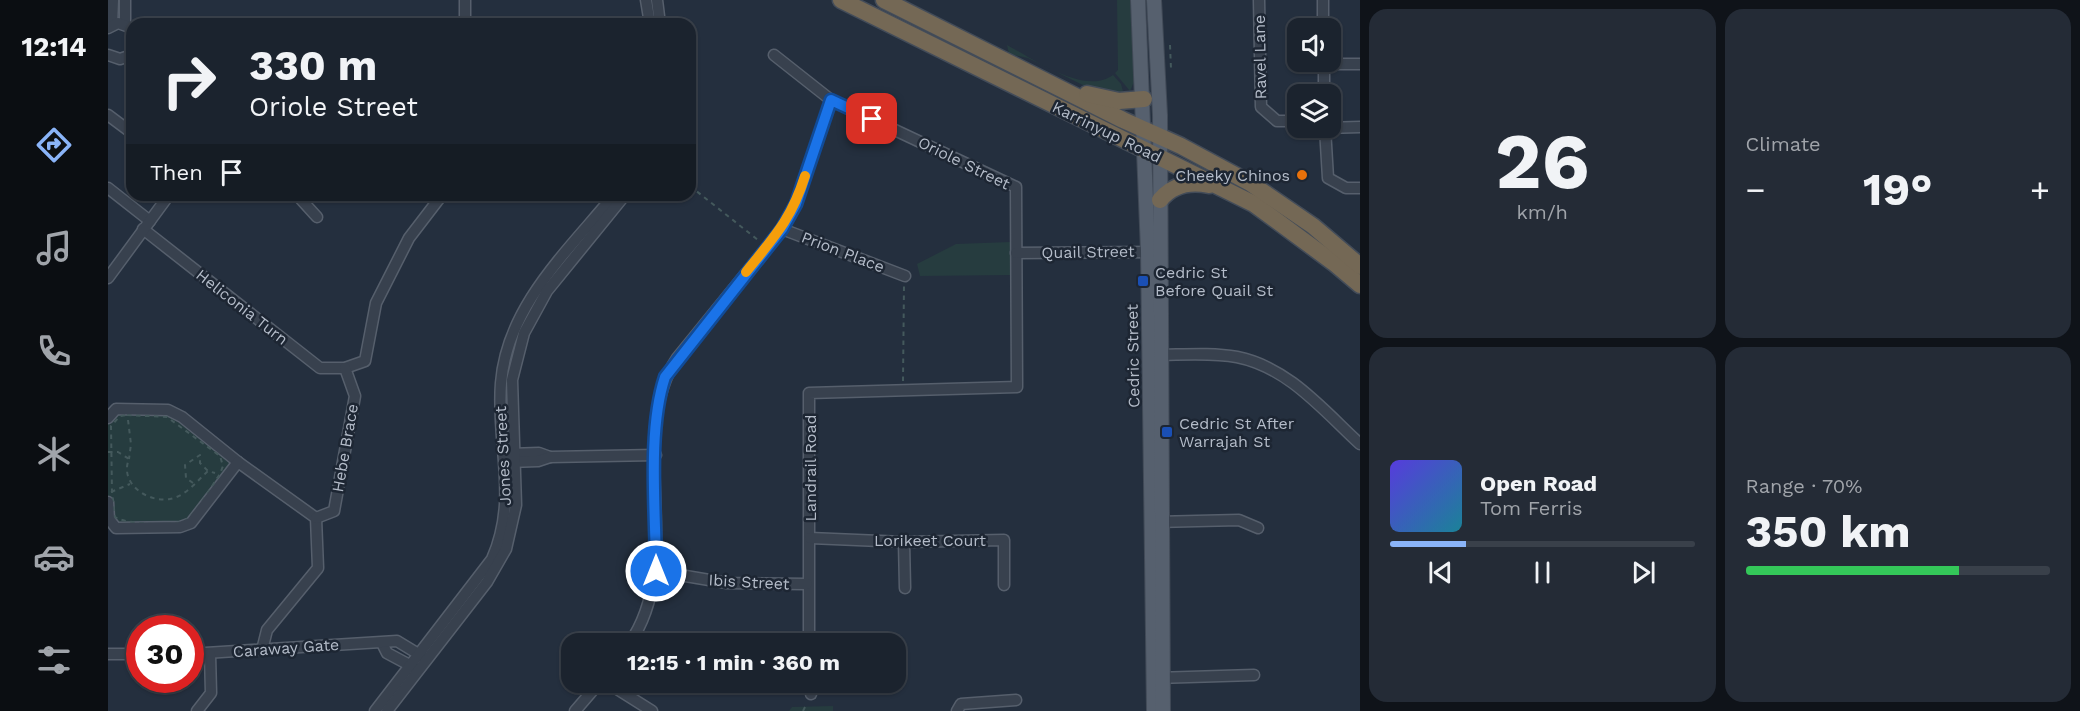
<!DOCTYPE html>
<meta charset="utf-8">
<style>
body{margin:0;font-family:"Work Sans",sans-serif;background:#242b36;color:#f1f3f6;height:100vh;display:flex;flex-direction:column;font-size:22px;white-space:nowrap}
*{box-sizing:border-box;margin:0}
p{font-size:20px;color:#a0a4aa}
.icon{flex:none;width:33px;height:33px;fill:none;stroke:currentColor;stroke-width:2;stroke-linecap:round;stroke-linejoin:round}
.map{position:relative;flex:1;overflow:hidden}
.drawer{display:flex;flex-direction:column;gap:9px;padding:9px;background:#0f1319;width:720px}
.drawer>*{flex:none}
.banner{position:absolute;left:18px;top:18px;width:570px;height:183px;border-radius:18px;box-shadow:0 2px 4px #0004,0 0 0 2px #39404a;background:#1b232e;color:#f1f3f6;overflow:hidden}
.buttons{position:absolute;left:1179px;top:18px;display:grid;gap:12px}
.buttons a{display:grid;place-items:center;width:54px;height:54px;border-radius:12px;background:#1b232e;box-shadow:0 2px 4px #0004,0 0 0 2px #39404a;font-size:30px}
.speed{position:absolute;left:18px;top:615px;display:flex;gap:12px;font-size:30px;font-weight:700;text-align:center}
.speed>*{display:grid;place-content:center;width:78px;height:78px;border-radius:50%;background:#1b232e;box-shadow:0 2px 4px #0004,0 0 0 2px #39404a;line-height:1}
.speed .limit{border:9px solid #d22;background:#fff;color:#111}
.pin{position:absolute;display:grid;place-items:center;width:51px;height:51px;color:#fff;margin:-26px;border-radius:12px;box-shadow:0 3px 9px #0006}
.me{position:absolute;width:66px;margin:-33px;rotate:0deg;stroke-linejoin:round;filter:drop-shadow(0 0 4px #0008)}
.turn{display:flex;align-items:center;gap:21px;height:126px;padding:0 24px;font-size:27px}
.turn .icon{width:78px;height:78px;stroke-width:2.5}
.turn b{display:block;font-size:42px;line-height:51px}
.then{display:flex;align-items:center;height:57px;padding:0 24px;background:#0003;gap:12px;font-size:22px}
.big{font-size:45px;font-weight:700;line-height:1.1}
.drawer .card{flex:1;display:flex;flex-direction:column;justify-content:center;gap:9px;min-width:0;padding:0 21px;border-radius:18px;background:#242b36}
.drawer .dial{align-items:center;gap:0}
.dial b{font-size:78px;line-height:1}
.song{display:flex;align-items:center;gap:18px}
.cover{width:72px;height:72px;border-radius:9px;background:linear-gradient(135deg,hsl(250 70% 55%),hsl(190 70% 35%))}
.played{height:6px;border-radius:3px;background:linear-gradient(90deg,#8ab4f8 25%,#39404a 25%)}
.keys{display:flex;justify-content:space-around;direction:ltr}
.heat{display:flex;justify-content:space-between;align-items:center;font-size:33px;direction:ltr}
.charge{height:9px;border-radius:4px;background:linear-gradient(90deg,#34c759 70%,#39404a 0)}
.drawer .tiles{flex:1;display:grid;gap:9px;grid-template-columns:repeat(2,1fr)}
.trip{position:absolute;left:453px;top:633px;width:345px;height:60px;border-radius:18px;background:#1b232e;box-shadow:0 2px 4px #0004,0 0 0 2px #39404a;font-weight:700;line-height:60px;text-align:center}
main{display:flex;flex:1;min-height:0}
.tab-bar{display:flex;flex-direction:column;width:108px;justify-content:space-around;align-items:center;background:#0b0e12;color:#a0a4aa}
.tab-bar .icon{width:42px;height:42px}
.tab-bar .selected{color:#8ab4f8}
.tab-bar b{font-size:27px;color:#f1f3f6}
.map>svg:first-child{display:block}
.green{fill:#263c3f}
.lines{fill:none;stroke-linecap:round;stroke-linejoin:round}
.minor-casing{stroke:#565f6c;stroke-width:13}
.major-casing{stroke:#414a57;stroke-width:16}
.highway-casing{stroke:#434c59;stroke-width:19}
.path{stroke:#44595c;stroke-width:2;stroke-dasharray:4.5 4.5;stroke-linecap:butt}
.minor{stroke:#38414e;stroke-width:10}
.major{stroke:#56606e;stroke-width:14}
.highway{stroke:#746855;stroke-width:16}
.route-casing{stroke:#114b97;stroke-width:15}
.route{stroke:#1a73e8;stroke-width:10}
.slow{stroke:#f59e0b;stroke-width:10}
.food-dot{fill:#e8710a;stroke:#1d2633;stroke-width:2}
.transit-dot{fill:#1a4fb4;stroke:#1d2633;stroke-width:2}
.labels{text-anchor:middle;dominant-baseline:central;stroke-width:5;stroke-linejoin:round;paint-order:stroke}
.street-label{font-size:16px;fill:#b4bcc9;stroke:#1d2633}
.poi-label{font-size:16px;fill:#b4bcc9;stroke:#1d2633;text-anchor:start}
</style>
<main>
<nav class="tab-bar">
<b>12:14</b>
<svg class="icon selected" aria-label="directions" viewBox="0 0 24 24"><path d="M12 3l9 9-9 9-9-9zM9 14v-3h6M13 9l2 2-2 2"/></svg>
<svg class="icon" aria-label="music" viewBox="0 0 24 24"><path d="M9 18V5l10-2v13"/><circle cx="6" cy="18" r="3"/><circle cx="16" cy="16" r="3"/></svg>
<svg class="icon" aria-label="phone" viewBox="0 0 24 24"><path d="M5 4h4l2 5-3 2q2 4 5 5l2-3 5 2v4C11 20 4 13 5 4z"/></svg>
<svg class="icon" aria-label="climate" viewBox="0 0 24 24"><path d="M12 3v18M4 7l16 10M4 17L20 7"/></svg>
<svg class="icon" aria-label="car" viewBox="0 0 24 24"><path d="M5 17H2v-5l4-1 3-4h7l3 4 3 1v5h-3M9 17h6M6 11h13"/><circle cx="7" cy="17" r="2"/><circle cx="17" cy="17" r="2"/></svg>
<svg class="icon" aria-label="filters" viewBox="0 0 24 24"><path d="M4 7h16M4 17h16"/><circle cx="9" cy="7" r="2"/><circle cx="15" cy="17" r="2"/></svg>
</nav>
<div class="map">
<svg width="1252" height="711" viewBox="0 0 1252 711">
<rect width="100%" height="100%" fill="#242f3e"/>
<g class="green">
<polygon points="1009,0 1024,0 1029,75 1022,91 1007,73 1010,70"/>
<path d="M899,45C925,59 977,96 1005,75L1013,84L1016,95L985,90L920,58L901,54Z"/>
<polygon points="902,242 903,275 812,276 809,264 848,244"/>
<polygon points="60,410 130,462 83,523 8,528 0,502 0,418 3,412"/>
<polygon points="725,706 725,711 681,711 684,707"/>
</g>
<g class="lines">
<defs>
<g id="minor">
<polyline points="538,0 542,24"/>
<polyline points="549,0 552,24"/>
<polyline points="1151,0 1153,107 1169,121 1190,121"/>
<polyline points="1215,0 1215,28"/>
<polyline points="17,24 17,0"/>
<polyline points="357,24 357,0"/>
<polyline points="4,25 5,0"/>
<polyline points="0,28 10,23 24,28"/>
<polyline points="0,55 12,59 24,55"/>
<polyline points="666,55 723,100 908,187 909,387 701,393 701,644"/>
<polyline points="1216,62 1216,94"/>
<polyline points="1216,64 1252,64"/>
<polyline points="0,115 24,133"/>
<polyline points="1217,128 1220,178 1238,188 1252,188"/>
<polyline points="1217,128 1252,127"/>
<polyline points="0,188 42,221"/>
<polyline points="189,195 209,217"/>
<polyline points="35,229 212,368 237,368 257,361 268,303 301,238 334,195"/>
<polyline points="674,229 797,276"/>
<polyline points="908,253 1046,252"/>
<polyline points="0,278 61,195"/>
<path d="M1045,355C1073,355 1102,352 1129,357C1180,367 1215,410 1252,444"/>
<polyline points="0,418 8,409 60,410 74,417 130,462 208,518 210,568 159,630 154,650"/>
<polyline points="401,454 431,453 442,457"/>
<polyline points="400,462 430,461 442,457 548,455"/>
<polyline points="0,502 1,519 8,528 72,527 83,523 130,462"/>
<polyline points="208,518 226,511 247,396 237,368"/>
<polyline points="1047,522 1131,520 1150,528"/>
<polyline points="702,538 796,542 896,540 896,585"/>
<polyline points="796,542 797,588"/>
<polyline points="548,571 619,583 699,584"/>
<polyline points="274,643 279,653 309,669"/>
<path d="M521,644C580,560 516,439 569,358L674,229L688,204L723,100"/>
<polyline points="0,654 32,654"/>
<polyline points="82,654 289,641 317,658"/>
<polyline points="1048,678 1146,675"/>
<polyline points="498,682 544,711"/>
<polyline points="702,682 703,694"/>
<polyline points="89,711 103,693 102,654"/>
<path d="M267,711L384,559C411,498 388,445 393,383C399,306 460,251 506,195"/>
<polyline points="279,711 379,582 398,549 408,505 404,380 416,333 439,291 517,195"/>
<polyline points="467,711 492,682"/>
<polyline points="849,711 853,704 908,700"/>
</g>
<g id="major">
<polyline points="1030,0 1040,251 1046,711"/>
<polyline points="1046,0 1052,115 1055,711"/>
</g>
<g id="highway">
<polyline points="733,0 1146,204 1226,263 1252,285"/>
<polyline points="776,0 1015,120 1073,146 1142,183 1205,226 1252,266"/>
<polyline points="979,94 1011,101 1036,99"/>
<path d="M1052,200C1064,185 1082,181 1101,185"/>
</g>
</defs>
<use href="#minor" class="minor-casing"/>
<use href="#major" class="major-casing"/>
<use href="#highway" class="highway-casing"/>
<g class="path">
<polyline points="1062,45 1063,69"/>
<polyline points="582,186 650,240"/>
<polyline points="795,381 796,284"/>
<path d="M19,415L59,417L112,456L115,466L112,474C104,485 88,514 78,520C67,527 16,524 7,517L4,492L3,426L12,416Z"/>
<polyline points="20,420 23,444 21,459"/>
<path d="M0,452H10L21,459C11,483 39,503 62,499C78,496 89,481 100,471L107,473"/>
<polyline points="85,483 78,478 77,465 92,455 92,463 100,471"/>
<polyline points="3,492 22,484"/>
<polyline points="695,711 699,703"/>
</g>
<use href="#minor" class="minor"/>
<use href="#major" class="major"/>
<use href="#highway" class="highway"/>
</g>
<g class="lines">
<defs>
<path id="route" d="M548,571C548,513 539,431 557,377L674,229L688,204L723,100L764,119"/>
</defs>
<use href="#route" class="route-casing"/>
<use href="#route" class="route"/>
<path class="slow" d="M638,272C666,237 683,220 697,176"/>
</g>
<circle class="food-dot" cx="1194" cy="175" r="6"/>
<g class="transit-dot">
<rect x="1029" y="275" width="12" height="12" rx="3"/>
<rect x="1053" y="426" width="12" height="12" rx="3"/>
</g>
<g class="labels">
<g class="street-label">
<text transform="translate(1152 57) rotate(-91)">Ravel Lane</text>
<text transform="translate(999 132) rotate(26)">Karrinyup Road</text>
<text transform="translate(856 163) rotate(26)">Oriole Street</text>
<text transform="translate(735 252) rotate(21)">Prion Place</text>
<text transform="translate(980 252) rotate(-1)">Quail Street</text>
<text transform="translate(134 307) rotate(38)">Heliconia Turn</text>
<text transform="translate(1025 356) rotate(-91)">Cedric Street</text>
<text transform="translate(237 448) rotate(-80)">Hebe Brace</text>
<text transform="translate(395 456) rotate(-93)">Jones Street</text>
<text transform="translate(702 468) rotate(-90)">Landrail Road</text>
<text x="822" y="540">Lorikeet Court</text>
<text transform="translate(641 582) rotate(3)">Ibis Street</text>
<text transform="translate(178 648) rotate(-4)">Caraway Gate</text>
</g>
<g class="poi-label">
<text x="1182" y="175" text-anchor="end">Cheeky Chinos</text>
<text x="1047" y="272">Cedric St<tspan x="1047" dy="18">Before Quail St</tspan></text>
<text x="1071" y="423">Cedric St After<tspan x="1071" dy="18">Warrajah St</tspan></text>
</g>
</g>
</svg>
<div class="buttons">
<a><svg class="icon" aria-label="sound" viewBox="0 0 24 24"><path d="M4 9h4l5-4v14l-5-4H4zM17 9q2 3 0 6"/></svg></a>
<a><svg class="icon" aria-label="layers" viewBox="0 0 24 24"><path d="M12 4l9 5-9 5-9-5zM3 14l9 5 9-5"/></svg></a>
</div>
<div class="speed"><div class="limit">30</div></div>
<div class="pin" style="left:764px;top:119px;background:#d93025"><svg class="icon" aria-label="arrive" viewBox="0 0 24 24"><path d="M6 21V4h12l-3 4 3 4H6"/></svg></div>
<svg class="me" style="left:548px;top:571px" viewBox="-20 -20 40 40"><circle r="17" fill="#1a73e8" stroke="#fff" stroke-width="3"/><path d="M0-11L8 9 0 5-8 9z" fill="#fff"/></svg>
<div class="trip">12:15 · 1 min · 360 m</div>
<div class="banner">
<div class="turn"><svg class="icon" aria-label="right" viewBox="0 0 24 24"><path d="M7 20v-9h11M14 6l5 5-5 5"/></svg><div><b>330 m</b>Oriole Street</div></div>
<div class="then">Then<svg class="icon" aria-label="arrive" viewBox="0 0 24 24"><path d="M6 21V4h12l-3 4 3 4H6"/></svg></div>
</div>
</div>
<section class="drawer">
<div class="tiles">
<div class="card dial"><b>26</b><p>km/h</p></div>
<div class="card"><p>Climate</p>
<div class="heat"><a>−</a><b class="big">19°</b><a>+</a></div>
</div>
<div class="card">
<div class="song"><i class="cover"></i><div><b>Open Road</b><p>Tom Ferris</p></div></div>
<div class="played"></div>
<div class="keys"><svg class="icon" aria-label="previous" viewBox="0 0 24 24"><path d="M18 5L8 12l10 7zM5 5v14"/></svg><svg class="icon" aria-label="pause" viewBox="0 0 24 24"><path d="M8 5v14M16 5v14"/></svg><svg class="icon" aria-label="next" viewBox="0 0 24 24"><path d="M6 5l10 7-10 7zM19 5v14"/></svg></div>
</div>
<div class="card"><p>Range · 70%</p><b class="big">350 km</b><div class="charge"></div></div>
</div>
</section>
</main>
